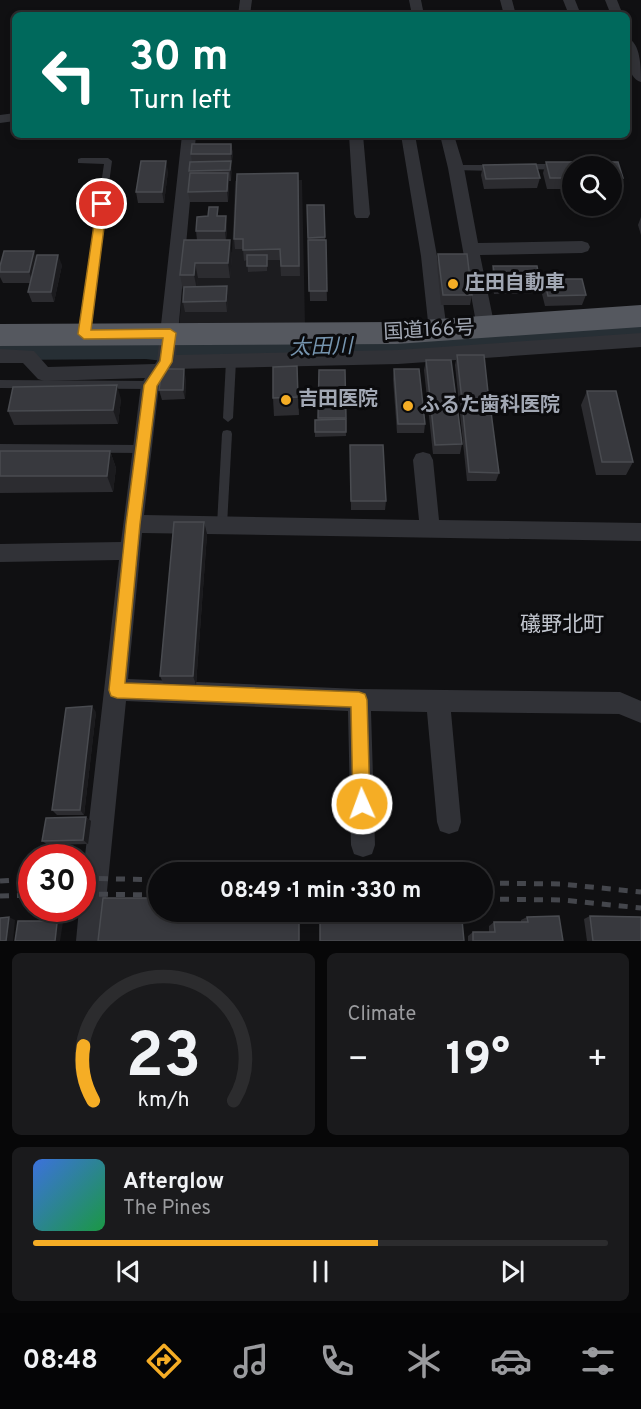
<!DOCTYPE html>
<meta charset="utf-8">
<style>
body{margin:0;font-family:Overpass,"Noto Sans JP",sans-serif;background:#1a1a1c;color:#f1f3f6;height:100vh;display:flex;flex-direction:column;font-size:22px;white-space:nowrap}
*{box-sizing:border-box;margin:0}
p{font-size:20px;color:#9a9b9e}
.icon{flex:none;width:33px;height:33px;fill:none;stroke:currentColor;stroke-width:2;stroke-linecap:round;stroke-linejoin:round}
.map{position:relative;height:941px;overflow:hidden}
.details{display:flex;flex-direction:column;gap:12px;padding:12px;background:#070708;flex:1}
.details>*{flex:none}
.banner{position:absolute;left:12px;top:12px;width:618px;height:126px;border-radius:9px;box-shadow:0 3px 9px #0003,0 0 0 2px #2c2c2e;background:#00695c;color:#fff;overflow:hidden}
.controls{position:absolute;left:562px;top:156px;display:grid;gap:12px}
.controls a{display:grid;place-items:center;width:60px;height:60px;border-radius:50%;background:#0c0c0e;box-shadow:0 3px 9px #0003,0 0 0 2px #2c2c2e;font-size:30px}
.speed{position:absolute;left:18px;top:844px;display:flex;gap:12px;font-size:30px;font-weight:700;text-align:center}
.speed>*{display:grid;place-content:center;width:78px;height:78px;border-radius:50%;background:#0c0c0e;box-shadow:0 3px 9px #0003,0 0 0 2px #2c2c2e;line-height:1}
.speed .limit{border:9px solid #d22;background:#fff;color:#111}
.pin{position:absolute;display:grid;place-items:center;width:51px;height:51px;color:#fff;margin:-26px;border:3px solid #fff;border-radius:50%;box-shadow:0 2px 6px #0007}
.me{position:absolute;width:66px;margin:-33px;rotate:358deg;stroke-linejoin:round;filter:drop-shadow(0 0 4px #0008)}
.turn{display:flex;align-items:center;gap:21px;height:126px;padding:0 18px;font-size:27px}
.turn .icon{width:78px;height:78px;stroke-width:2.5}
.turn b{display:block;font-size:42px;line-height:51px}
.big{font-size:45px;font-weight:700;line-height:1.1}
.details .tile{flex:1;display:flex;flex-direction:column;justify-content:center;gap:9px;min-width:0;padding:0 21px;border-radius:9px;background:#1a1a1c}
.details .dial{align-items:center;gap:0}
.dial svg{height:156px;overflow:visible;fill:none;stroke:#2c2c2e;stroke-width:7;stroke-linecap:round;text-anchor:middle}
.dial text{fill:#f1f3f6;stroke:none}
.song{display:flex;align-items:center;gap:18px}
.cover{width:72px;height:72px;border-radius:9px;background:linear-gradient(135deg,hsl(220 70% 55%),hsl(140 70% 35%))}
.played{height:6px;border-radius:3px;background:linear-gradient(90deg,#f5ad25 60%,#2c2c2e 60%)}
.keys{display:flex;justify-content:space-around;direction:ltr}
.heat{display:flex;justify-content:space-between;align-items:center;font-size:33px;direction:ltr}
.details .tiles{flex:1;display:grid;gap:12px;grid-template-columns:1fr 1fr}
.tile:last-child{grid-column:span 2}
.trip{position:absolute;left:148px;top:862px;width:345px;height:60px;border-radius:30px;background:#0c0c0e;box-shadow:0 3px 9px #0003,0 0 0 2px #2c2c2e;font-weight:700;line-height:60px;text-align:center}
.tabs{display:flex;height:96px;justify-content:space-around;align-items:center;background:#050506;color:#9a9b9e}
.tabs .icon{width:42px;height:42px}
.tabs .active{color:#f5ad25}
.tabs b{font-size:27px;color:#f1f3f6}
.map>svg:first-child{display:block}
.built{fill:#1c1c1f}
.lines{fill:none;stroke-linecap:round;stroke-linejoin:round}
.river{fill:#272f35;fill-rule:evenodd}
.service{fill:#313237;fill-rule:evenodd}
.minor{fill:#313237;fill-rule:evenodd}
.trunk{fill:#55585f;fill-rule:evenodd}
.rail{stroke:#44464c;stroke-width:5;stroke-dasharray:9 8;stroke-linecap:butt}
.wall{fill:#2c2c30}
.shaded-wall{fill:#1b1b1e}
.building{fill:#38393e;stroke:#494b50;stroke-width:1.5}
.route{fill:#f5ad25;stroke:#9f7018;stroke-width:1.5}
.poi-dot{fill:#f5ad25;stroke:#0b0b0d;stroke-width:2}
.labels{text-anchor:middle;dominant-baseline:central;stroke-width:6;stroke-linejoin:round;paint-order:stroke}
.poi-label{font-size:20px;font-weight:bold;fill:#a1a7b3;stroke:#0b0b0d;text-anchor:start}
.street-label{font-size:20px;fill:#a1a7b3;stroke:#0b0b0d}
.water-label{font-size:21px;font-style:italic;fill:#7695af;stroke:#0b0b0d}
.neighbourhood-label{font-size:21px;fill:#c2c6cf;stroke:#0b0b0d}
</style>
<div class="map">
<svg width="641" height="941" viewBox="0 0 641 941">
<rect width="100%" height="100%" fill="#101012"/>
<polygon class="built" points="302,180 305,325 179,327 186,253 232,252 235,181"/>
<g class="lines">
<polygon class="river" points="641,313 641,337 415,358 197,365 146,359 0,360 0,334 146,333 197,339 415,332"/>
<g class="service">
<polygon points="81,158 108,158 112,161 89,334 84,338 79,334 104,164 78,163 78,159"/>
<polygon points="525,164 573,164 577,166 573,166 573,170 522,169 521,167"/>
<polygon points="456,165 495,165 499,168 495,171 453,170 453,166"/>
<polygon points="231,357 236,361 233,418 228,422 223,418 226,361"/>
<polygon points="0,380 150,381 155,385 150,389 0,388"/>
<polygon points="227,430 231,431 232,434 227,525 226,528 222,530 218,528 217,525 222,434 223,431"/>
<polygon points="0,444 142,445 146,446 147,449 146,452 142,453 0,452"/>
</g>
<g class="minor">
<polygon points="240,0 252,0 250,15 238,15"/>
<polygon points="409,0 421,0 424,15 412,15"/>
<polygon points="500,0 512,0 516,15 504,15"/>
<polygon points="563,0 575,0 581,15 569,15"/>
<polygon points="605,0 617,0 623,15 611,15"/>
<path d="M627,38C641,42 641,69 641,82C626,78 627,51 627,38Z"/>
<polygon points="15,113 15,121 0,123 0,115"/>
<polygon points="182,135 196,135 176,355 398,350 641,333 641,347 398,364 171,369 159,386 144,515 419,520 413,460 416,454 423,452 430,454 433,460 439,520 641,523 641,541 142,533 128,679 359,689 620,692 641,701 641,723 619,714 451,712 461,822 458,831 449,834 440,831 437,822 427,712 371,711 375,845 372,854 363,857 354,854 351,845 348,711 126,701 102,941 76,941 79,909 82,909 82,882 119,560 0,562 0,544 121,542 141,385 145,378 44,381 38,379 23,363 0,363 0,349 34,351 48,367 155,364 157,361"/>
<polygon points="349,135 363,135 370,214 368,218 356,218 354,214"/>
<polygon points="401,135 415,135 437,256 447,331 444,336 438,338 432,336 429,331 421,256"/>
<polygon points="440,135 454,135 464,168 478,243 582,241 588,243 590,247 588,251 582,253 480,255 495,328 492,333 486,335 480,333 477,328 448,168"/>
</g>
<polygon class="trunk" points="641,305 641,327 396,344 0,346 0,324 396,322"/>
<g class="rail">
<polyline points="82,878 159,880"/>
<polyline points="0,881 32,879"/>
<polyline points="483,883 561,884 641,892"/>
<polyline points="82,894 159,895"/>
<polyline points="0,896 32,895"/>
<polyline points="483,899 563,900 641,908"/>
</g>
</g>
<g class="wall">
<polygon points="231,144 233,154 231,164 231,181 229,181 228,202 190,202 188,192 190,177 189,171 192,162 191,154"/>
<polygon points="546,162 618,162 623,178 619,188 612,188 612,166 573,166 573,189 547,189 543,173"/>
<polygon points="483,165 540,178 537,188 484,189 481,175"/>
<polygon points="168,171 164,203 138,203 136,192"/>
<polygon points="298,173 300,276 281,276 280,260 267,260 267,271 248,272 247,260 244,261 243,249 235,249 234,239"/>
<polygon points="307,205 324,205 327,301 310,301"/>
<polygon points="219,216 227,227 226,240 232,255 230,278 198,278 197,287 227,286 228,296 227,312 185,312 183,302 184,290 183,290 180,275 197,240 196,231"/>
<polygon points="641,217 641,235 638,225"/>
<polygon points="438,254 472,295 470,305 441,305 437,264"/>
<polygon points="36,256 62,265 54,302 32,302 28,292 31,283 3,283 0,277 0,266"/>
<polygon points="493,266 540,283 537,293 494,294 491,276"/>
<polygon points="544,279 586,295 582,305 545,306 541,290"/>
<polygon points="457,355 490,411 499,473 496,481 467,481 455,365"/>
<polygon points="426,360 462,444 460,454 433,454 424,370"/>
<polygon points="297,366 299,415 274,416 273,398"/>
<polygon points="394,369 425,424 424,433 397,433 393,379"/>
<polygon points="319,370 345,370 346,436 315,437 315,420 318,420"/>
<polygon points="186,379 185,399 162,400 159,390"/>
<polygon points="587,391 633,462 626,475 596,475 581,405"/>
<polygon points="121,399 118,424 14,425 8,411"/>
<polygon points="350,445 386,501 385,510 351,510"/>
<polygon points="0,451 110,451 116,468 113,492 0,493"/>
<polygon points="204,522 207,534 196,685 164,685 160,676"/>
<polygon points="96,712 84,815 57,815 52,810"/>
<polygon points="86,817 91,821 88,844 48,845 42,841"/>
<polygon points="590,916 641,941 587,941 584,919"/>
<polygon points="527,917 563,941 468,941 468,936 473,932 489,932 489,926 494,922 521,922 521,920"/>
</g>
<g class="shaded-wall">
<polygon points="231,144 233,154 232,164 231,154"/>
<polygon points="166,161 168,171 164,203 162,192"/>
<polygon points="231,161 232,172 231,181 230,170"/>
<polygon points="228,173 229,184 228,202 227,191"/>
<polygon points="226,216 227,227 226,242 225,231"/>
<polygon points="230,240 232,255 230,278 228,263"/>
<polygon points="34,251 38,261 33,283 29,272"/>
<polygon points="58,255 62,265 54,302 51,292"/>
<polygon points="195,263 198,278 197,290 194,275"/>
<polygon points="227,286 228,296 227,312 226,301"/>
<polygon points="184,369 186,379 185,399 183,390"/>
<polygon points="117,385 121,399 118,424 113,410"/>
<polygon points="110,451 116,468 113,492 107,476"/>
<polygon points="204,522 207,534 196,685 193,676"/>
<polygon points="92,706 96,712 84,815 80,810"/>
<polygon points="86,817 91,821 88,844 83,840"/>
<polygon points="58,914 64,916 60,941 55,941"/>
<polygon points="9,917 15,920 13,941 6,941"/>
</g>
<g class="building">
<polygon points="192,144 231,144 231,154 191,154"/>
<polygon points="141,161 166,161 162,192 136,192"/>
<polygon points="231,161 230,170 189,171 190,162"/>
<polygon points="546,162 618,162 623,178 612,178 612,166 573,166 573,178 550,178"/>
<polygon points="536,164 540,178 486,179 483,165"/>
<polygon points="190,173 228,173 227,191 188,192"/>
<polygon points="298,173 299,266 281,266 280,249 243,250 243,239 234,239 237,174"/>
<polygon points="307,205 324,205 325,237 308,238"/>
<polygon points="209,207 218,207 217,216 226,216 225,231 196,231 197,217 208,216"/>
<polygon points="184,240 230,240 228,263 195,263 194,275 180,275"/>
<polygon points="308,240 326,240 327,291 309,291"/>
<polygon points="4,251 34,251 29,272 0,272 0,266"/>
<polygon points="438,254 467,254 472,295 443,295"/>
<polygon points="37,255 58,255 51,292 28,292"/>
<rect x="247" y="255" width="20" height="11"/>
<polygon points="493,266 537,266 540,283 496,283"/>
<polygon points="544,279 582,279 586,295 548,296"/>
<polygon points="227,286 226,301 183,302 184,287"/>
<polygon points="457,355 484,355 490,411 463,410"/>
<polygon points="426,360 451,360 462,444 435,445"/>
<polygon points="297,366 298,397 273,398 273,367"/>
<polygon points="162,369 184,369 183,390 159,390"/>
<polygon points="394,369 419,369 425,424 398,424"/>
<polygon points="319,370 345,370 346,418 318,418"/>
<polygon points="117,385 113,410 8,411 13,387"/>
<polygon points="587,391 616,391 633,462 602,462"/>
<polygon points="463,412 491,412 499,473 469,472"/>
<polygon points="346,419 346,432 315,432 315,420"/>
<polygon points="350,445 383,445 386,501 351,501"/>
<polygon points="0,451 110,451 107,476 0,476"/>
<polygon points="174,522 204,522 193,676 160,676"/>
<polygon points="92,706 80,810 52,810 66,708"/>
<polygon points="86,817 83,840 42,841 46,818"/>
<polygon points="103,898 159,898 159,912 299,912 299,941 98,941"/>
<polygon points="50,914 58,914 55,941 15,941 18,921 49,921"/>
<polygon points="559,916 563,941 473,941 473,932 495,932 494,922 528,922 527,917"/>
<polygon points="590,916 641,917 641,941 593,941"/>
<polygon points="9,917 6,941 0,941 0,918"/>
<polygon points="462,920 464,941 320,941 320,922"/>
</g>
<polygon class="route" points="102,200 107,204 91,330 170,329 176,333 172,362 157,386 140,524 125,683 359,692 365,694 367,700 370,804 368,810 362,812 356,810 353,804 351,707 117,698 111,696 109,690 126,524 144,385 160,361 163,338 84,339 78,334 97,204"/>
<g class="poi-dot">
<circle cx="453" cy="284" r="6"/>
<circle cx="286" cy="400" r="6"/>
<circle cx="408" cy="406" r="6"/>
</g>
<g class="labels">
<g class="poi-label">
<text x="465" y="284">庄田自動車</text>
<text x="298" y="400">吉田医院</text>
<text x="420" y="406">ふるた歯科医院</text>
</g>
<g class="street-label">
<text transform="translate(429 331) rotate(-3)">国道166号</text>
</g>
<g class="water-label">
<text transform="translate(321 348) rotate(-2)">太田川</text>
</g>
<g class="neighbourhood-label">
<text x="562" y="625">礒野北町</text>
</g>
</g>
</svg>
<div class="controls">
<a><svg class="icon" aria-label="search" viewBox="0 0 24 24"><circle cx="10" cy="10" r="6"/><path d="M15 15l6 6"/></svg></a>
</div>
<div class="speed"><div class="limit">30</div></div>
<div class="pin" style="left:102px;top:204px;background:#d93025"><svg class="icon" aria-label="arrive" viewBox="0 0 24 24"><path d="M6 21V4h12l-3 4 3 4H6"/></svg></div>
<svg class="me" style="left:362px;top:804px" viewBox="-20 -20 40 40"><circle r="17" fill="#f5ad25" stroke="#fff" stroke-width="3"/><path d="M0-11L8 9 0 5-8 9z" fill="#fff"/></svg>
<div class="trip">08:49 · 1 min · 330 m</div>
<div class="banner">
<div class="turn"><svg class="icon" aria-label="left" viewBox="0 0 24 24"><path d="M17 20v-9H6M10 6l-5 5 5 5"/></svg><div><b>30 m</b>Turn left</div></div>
</div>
</div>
<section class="details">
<div class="tiles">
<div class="tile dial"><svg viewBox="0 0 100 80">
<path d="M14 69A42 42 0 1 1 86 69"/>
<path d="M14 69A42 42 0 0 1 9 41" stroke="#f5ad25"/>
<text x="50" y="56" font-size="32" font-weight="700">23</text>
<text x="50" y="72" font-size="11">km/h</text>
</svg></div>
<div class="tile"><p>Climate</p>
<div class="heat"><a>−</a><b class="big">19°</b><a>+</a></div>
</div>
<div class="tile">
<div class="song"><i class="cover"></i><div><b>Afterglow</b><p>The Pines</p></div></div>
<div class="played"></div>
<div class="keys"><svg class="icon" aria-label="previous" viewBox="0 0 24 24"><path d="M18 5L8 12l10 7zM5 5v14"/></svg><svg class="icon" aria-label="pause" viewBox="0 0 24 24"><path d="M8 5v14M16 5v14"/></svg><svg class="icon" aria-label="next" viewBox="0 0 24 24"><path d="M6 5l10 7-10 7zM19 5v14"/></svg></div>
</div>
</div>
</section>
<nav class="tabs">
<b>08:48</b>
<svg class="icon active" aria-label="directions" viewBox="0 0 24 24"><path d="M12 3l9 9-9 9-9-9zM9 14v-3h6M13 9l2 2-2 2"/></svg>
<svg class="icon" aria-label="music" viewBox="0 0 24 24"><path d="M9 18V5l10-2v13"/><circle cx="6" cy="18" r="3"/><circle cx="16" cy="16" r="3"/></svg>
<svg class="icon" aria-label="phone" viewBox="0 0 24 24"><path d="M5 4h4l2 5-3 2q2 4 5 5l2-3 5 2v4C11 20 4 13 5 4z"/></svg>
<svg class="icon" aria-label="climate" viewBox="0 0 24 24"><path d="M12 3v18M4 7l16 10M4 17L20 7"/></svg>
<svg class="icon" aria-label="car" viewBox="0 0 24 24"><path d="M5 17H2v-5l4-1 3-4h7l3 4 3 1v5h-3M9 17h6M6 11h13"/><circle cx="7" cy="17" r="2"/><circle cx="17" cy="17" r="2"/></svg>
<svg class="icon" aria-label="filters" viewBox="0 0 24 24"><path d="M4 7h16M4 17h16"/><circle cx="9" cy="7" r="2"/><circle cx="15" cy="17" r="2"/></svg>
</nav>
